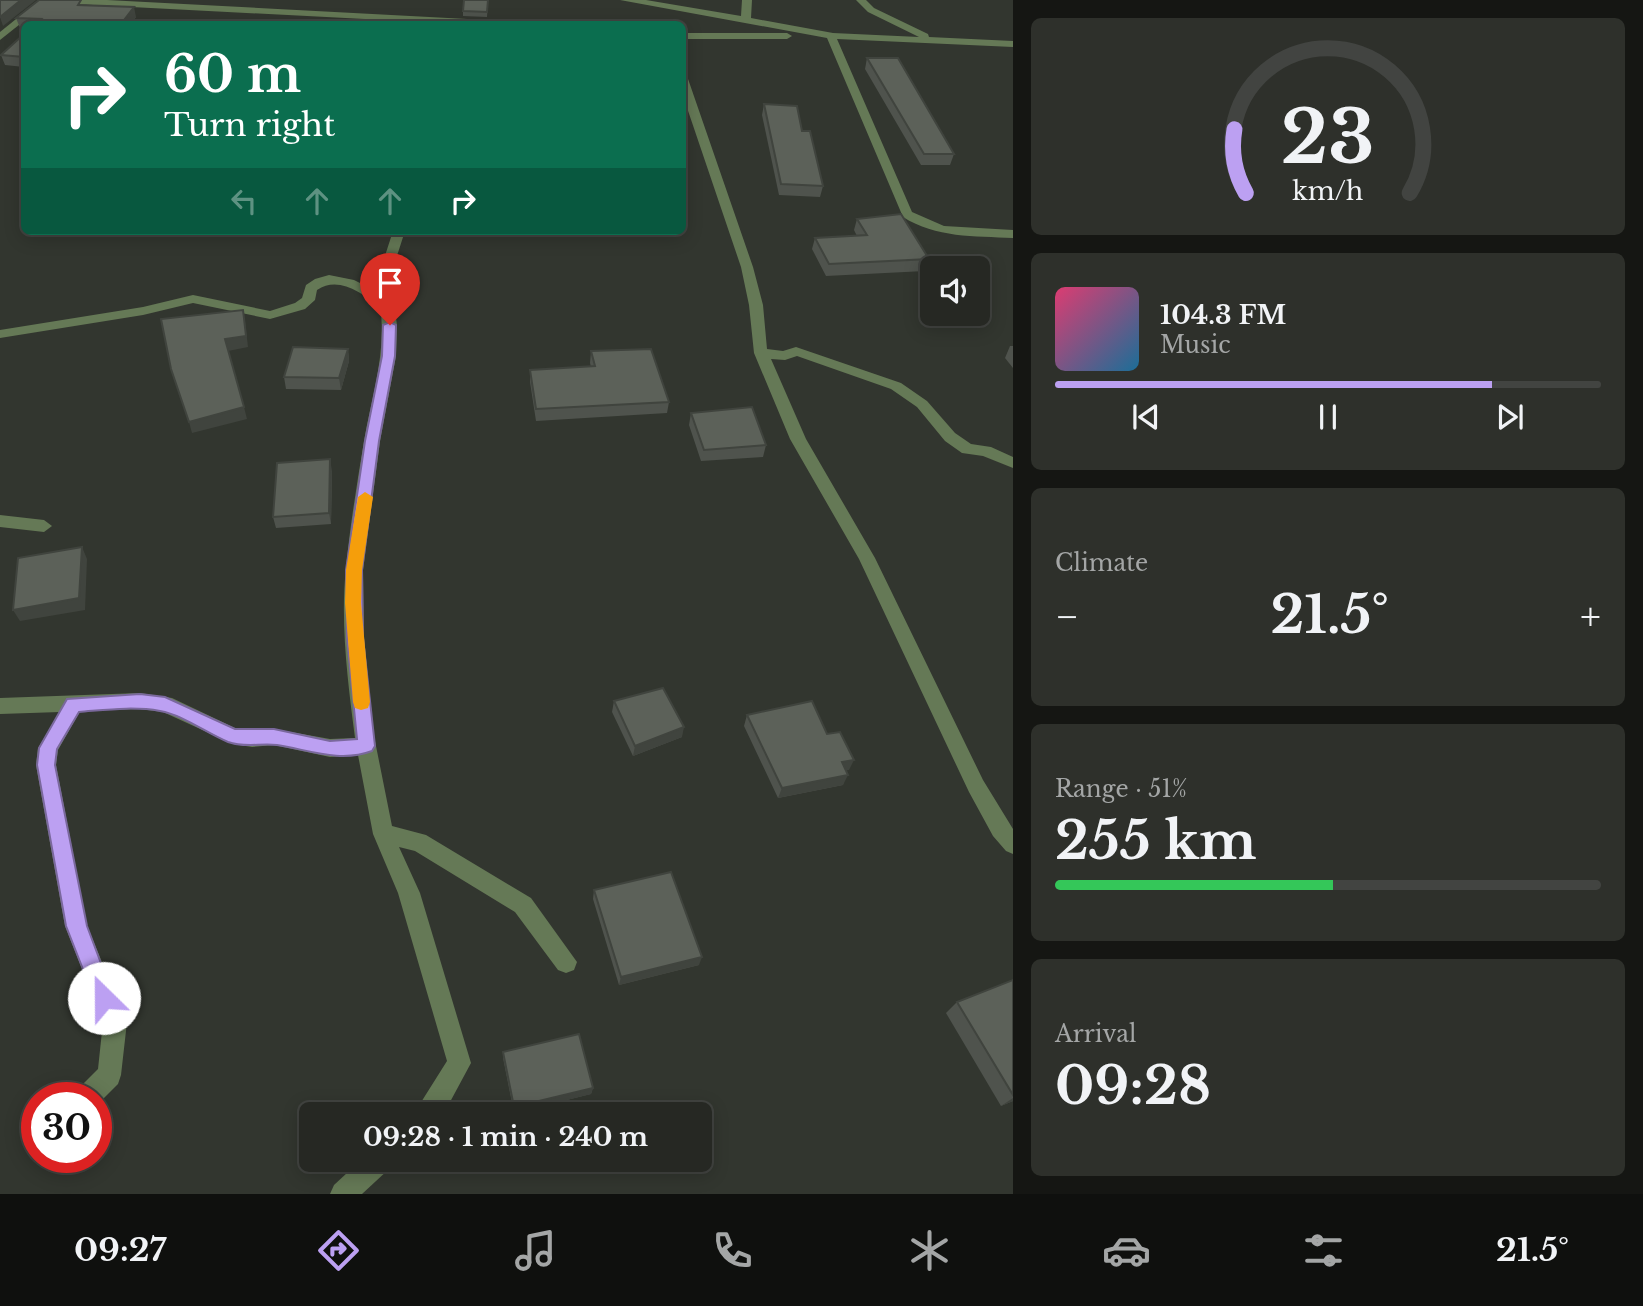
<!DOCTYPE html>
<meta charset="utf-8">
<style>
body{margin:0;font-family:"Libre Baskerville",serif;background:#2e302b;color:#f1f3f6;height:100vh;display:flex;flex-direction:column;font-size:26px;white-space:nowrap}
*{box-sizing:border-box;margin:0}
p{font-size:23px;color:#a4a6a6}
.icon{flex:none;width:38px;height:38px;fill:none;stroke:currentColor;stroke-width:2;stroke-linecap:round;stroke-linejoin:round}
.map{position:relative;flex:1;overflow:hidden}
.sheet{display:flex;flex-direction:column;gap:18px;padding:18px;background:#151613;width:630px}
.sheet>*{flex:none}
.banner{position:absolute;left:21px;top:21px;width:665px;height:214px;border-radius:10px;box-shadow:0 4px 18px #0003,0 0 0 2px #424441;background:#0b6e4f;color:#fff;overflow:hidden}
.controls{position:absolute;left:920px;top:256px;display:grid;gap:14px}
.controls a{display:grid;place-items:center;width:70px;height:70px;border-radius:10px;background:#262823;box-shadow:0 4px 18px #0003,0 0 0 2px #424441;font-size:35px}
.speed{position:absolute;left:21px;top:1082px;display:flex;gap:14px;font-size:35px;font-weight:700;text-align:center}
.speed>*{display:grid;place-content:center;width:91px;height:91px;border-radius:50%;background:#262823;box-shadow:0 4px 18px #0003,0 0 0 2px #424441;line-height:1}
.speed .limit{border:10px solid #d22;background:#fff;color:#111}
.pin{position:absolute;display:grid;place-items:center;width:60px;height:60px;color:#fff;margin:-72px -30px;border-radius:50% 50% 50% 0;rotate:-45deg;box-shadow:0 0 7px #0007}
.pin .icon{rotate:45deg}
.me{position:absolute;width:77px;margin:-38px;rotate:337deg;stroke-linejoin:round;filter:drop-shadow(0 0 5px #0008)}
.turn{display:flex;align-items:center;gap:24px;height:147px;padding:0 28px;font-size:32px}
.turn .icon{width:91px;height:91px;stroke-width:2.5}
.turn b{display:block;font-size:49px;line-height:60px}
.lanes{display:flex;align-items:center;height:66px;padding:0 28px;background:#0003;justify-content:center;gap:35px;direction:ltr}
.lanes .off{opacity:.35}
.big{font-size:52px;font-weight:700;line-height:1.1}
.sheet .tile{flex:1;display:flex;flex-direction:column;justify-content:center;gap:10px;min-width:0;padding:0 24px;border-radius:10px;background:#2e302b}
.sheet .dial{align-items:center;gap:0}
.dial svg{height:182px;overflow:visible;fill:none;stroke:#424441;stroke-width:7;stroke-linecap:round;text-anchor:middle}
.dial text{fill:#f1f3f6;stroke:none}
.song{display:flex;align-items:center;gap:21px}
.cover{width:84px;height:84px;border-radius:10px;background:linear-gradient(135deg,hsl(340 70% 55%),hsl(200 70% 35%))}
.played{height:7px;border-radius:4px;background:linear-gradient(90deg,#bca0f2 80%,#424441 80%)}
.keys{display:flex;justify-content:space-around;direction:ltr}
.heat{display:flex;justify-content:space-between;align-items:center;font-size:38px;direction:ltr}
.charge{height:10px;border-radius:5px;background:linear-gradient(90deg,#34c759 51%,#424441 0)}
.trip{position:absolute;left:299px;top:1102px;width:413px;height:70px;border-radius:10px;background:#262823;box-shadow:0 4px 18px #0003,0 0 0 2px #424441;font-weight:700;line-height:70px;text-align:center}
.tab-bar{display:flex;height:112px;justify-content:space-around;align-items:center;background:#0f100e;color:#a4a6a6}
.tab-bar .icon{width:49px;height:49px}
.tab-bar .current{color:#bca0f2}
.tab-bar b{font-size:32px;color:#f1f3f6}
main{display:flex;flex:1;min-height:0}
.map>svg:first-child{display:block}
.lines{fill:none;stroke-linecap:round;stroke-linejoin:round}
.minor{fill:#657956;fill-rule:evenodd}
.wall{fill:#4f534d}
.shaded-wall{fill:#40443e}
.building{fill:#5c6159;stroke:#40443e;stroke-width:2}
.route{fill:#bca0f2;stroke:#7a689d;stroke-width:2}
.slow{fill:#f59e0b}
</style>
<main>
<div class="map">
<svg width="1013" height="1194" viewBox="0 0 1013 1194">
<rect width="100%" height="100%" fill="#32362f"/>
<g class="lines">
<g class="minor">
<polygon points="50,0 107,0 505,21 510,24 461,24 55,3"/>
<path d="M620,0H646L741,16L742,0H752L751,18L833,33L919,37L868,12L856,0H866L874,8L928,34L929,37L1013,41V47L837,39L912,212L944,226L1013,230V238C974,236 936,238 903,217L827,38Z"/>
<polygon points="31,7 39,9 0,40 0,32"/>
<polygon points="682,33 787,33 792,36 787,39 682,39"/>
<polygon points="682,73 687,76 753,267 763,305 767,349 783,351 796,347 901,383 927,401 955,433 971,444 991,447 1013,457 1013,468 983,456 962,453 945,441 917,407 891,389 797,356 785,360 771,359 806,439 875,558 983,780 1013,829 1013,854 1006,851 993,836 969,792 859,559 790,439 754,353 749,305 741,267 682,93"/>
<path d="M393,231H405L395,262L393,297L397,325L396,356L380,441L363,570L364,638L374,736L392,826L426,835L531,898L577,962L574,970L566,973L558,970L515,912L415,851L399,847L420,893L471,1063L443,1115H413L447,1061L398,893L373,834L358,755L330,757L274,745L252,747L233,744L163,712L140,709L80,711L58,750L56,765L87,926L127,1022L121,1075L118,1084L96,1106V1097H76L79,1088L98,1069L103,1022L65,926L36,765L38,748L60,712L0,714V698L140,693L172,698L235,728L252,731L274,729L330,739L355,738C348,683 340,623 346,568C350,526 357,483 364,441C372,395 387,352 380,305C361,294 339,275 317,290L315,300L305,309L270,319L193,303L143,315L0,338V330L143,307L193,295L270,311L295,303L302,298L306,285L315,279L329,275L354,280L380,293L383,262Z"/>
<polygon points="0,515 44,520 52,526 44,532 0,527"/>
<polygon points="361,1160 393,1160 389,1169 362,1194 330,1194 334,1185"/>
</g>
</g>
<g class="wall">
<polygon points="488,0 487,17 463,16 463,11"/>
<polygon points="84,5 136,17 131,24 24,24 24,28 20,28 16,18"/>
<polygon points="24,34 24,67 5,65 1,55"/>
<polygon points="867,58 954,154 950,165 921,165 865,69"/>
<polygon points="764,104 802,131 823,186 820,197 779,195 762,115"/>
<polygon points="857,219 929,259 925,271 826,276 812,249 815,238 857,236 854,230"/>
<polygon points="1010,346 1013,346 1013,368 1005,358"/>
<polygon points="348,349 349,361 341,390 286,389 284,377"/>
<polygon points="591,351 669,402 667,413 536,421 530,382 530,370 591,367 590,363"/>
<polygon points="691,413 766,445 763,457 701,461 689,425"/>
<polygon points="332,471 331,524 276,528 273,517"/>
<polygon points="614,701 682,737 633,756 612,712"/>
<polygon points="747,715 827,734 849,770 846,770 843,785 778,798 744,726"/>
<polygon points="594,890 699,965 619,985 593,899"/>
<polygon points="1013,980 1013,1101 1001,1106 946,1013 957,1002"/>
<polygon points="503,1052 593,1088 591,1094 514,1113 503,1058"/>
</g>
<g class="shaded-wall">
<polygon points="21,0 36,0 3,26 0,17"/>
<polygon points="134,7 136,17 131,24 121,24"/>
<polygon points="243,310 245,321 248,347 228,351 225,339"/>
<polygon points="348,349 349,361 341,390 339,378"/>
<polygon points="244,407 247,419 192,433 189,422"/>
<polygon points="330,459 332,471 331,524 329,513"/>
<polygon points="82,547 87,559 85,610 20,621 13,610"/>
<polygon points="684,727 682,737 633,756 635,746"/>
<polygon points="854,760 849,770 837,772 842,762"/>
<polygon points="848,775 843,785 778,798 782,788"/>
<polygon points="702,957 699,965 619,985 621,977"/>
<polygon points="593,1088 591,1094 514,1113 514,1107"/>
<polygon points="1013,1098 1013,1101 1001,1106"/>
</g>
<g class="building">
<polygon points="0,0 21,0 0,17"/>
<polygon points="39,0 81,0 78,5 134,7 121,24 35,24 41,19 16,18"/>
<polygon points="464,0 488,0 487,12 463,11"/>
<rect x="462" y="20" width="24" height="4"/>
<polygon points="24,34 24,57 1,55"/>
<polygon points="867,58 898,58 954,154 924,154"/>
<polygon points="764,104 797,106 802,131 810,131 823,186 781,184"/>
<polygon points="901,214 929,259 829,264 815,238 867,235 857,219"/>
<polygon points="243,310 246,336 225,339 244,407 189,422 171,369 161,319"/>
<polygon points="293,347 348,349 339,378 284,377"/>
<polygon points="651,349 669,402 536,409 530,370 595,366 591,351"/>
<polygon points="752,407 766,445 704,450 691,413"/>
<polygon points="330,459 329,513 273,517 277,463"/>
<polygon points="82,547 79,598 13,610 18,558"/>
<polygon points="663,688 684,727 635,746 614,701"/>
<polygon points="812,701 827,734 840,732 854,760 842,762 848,775 782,788 747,715"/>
<polygon points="671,872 702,957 621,977 594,890"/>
<polygon points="1013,980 1013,1095 957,1002"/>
<polygon points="579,1034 593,1088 514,1107 503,1052"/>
</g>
<path class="route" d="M390,322L396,325L395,356L379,441L362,570L363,638L375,746L372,751C340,763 309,750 277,745C260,743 245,748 228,742C206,733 183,715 160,711C133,706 105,710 79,712L57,749L55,765L87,926L114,998L111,1005L104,1008L97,1005L66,926L37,765L39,748L67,699L140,694L165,697L235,729H274L330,741L357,739L347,638L346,570L365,441L382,356L383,325Z"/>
<polygon class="slow" points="365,492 373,497 362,570 361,603 370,702 368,708 361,710 355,708 353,702 345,603 346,570 358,497"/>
</svg>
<div class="controls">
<a><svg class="icon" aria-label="sound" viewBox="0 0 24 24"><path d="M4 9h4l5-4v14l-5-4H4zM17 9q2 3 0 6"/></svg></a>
</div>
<div class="speed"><div class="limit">30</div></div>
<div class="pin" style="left:390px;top:325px;background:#d93025"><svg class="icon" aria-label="arrive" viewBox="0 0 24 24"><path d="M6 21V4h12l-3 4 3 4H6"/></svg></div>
<svg class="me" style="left:104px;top:998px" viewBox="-20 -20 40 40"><circle r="19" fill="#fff"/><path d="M0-13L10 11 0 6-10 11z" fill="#bca0f2"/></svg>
<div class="trip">09:28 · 1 min · 240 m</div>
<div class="banner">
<div class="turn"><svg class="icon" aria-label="right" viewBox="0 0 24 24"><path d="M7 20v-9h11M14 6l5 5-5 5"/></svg><div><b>60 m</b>Turn right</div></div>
<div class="lanes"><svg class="icon off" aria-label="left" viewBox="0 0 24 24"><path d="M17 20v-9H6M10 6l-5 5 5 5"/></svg><svg class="icon off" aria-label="ahead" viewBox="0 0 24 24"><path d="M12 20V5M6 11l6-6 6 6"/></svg><svg class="icon off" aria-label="ahead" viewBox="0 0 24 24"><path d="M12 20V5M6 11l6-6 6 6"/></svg><svg class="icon" aria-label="right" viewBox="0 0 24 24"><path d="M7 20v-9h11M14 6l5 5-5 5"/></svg></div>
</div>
</div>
<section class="sheet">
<div class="tile dial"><svg viewBox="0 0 100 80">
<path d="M14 69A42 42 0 1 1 86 69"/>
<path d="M14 69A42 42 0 0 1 9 41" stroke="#bca0f2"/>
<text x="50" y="56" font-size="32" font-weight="700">23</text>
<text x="50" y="72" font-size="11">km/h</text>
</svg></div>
<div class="tile">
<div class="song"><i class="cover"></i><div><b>104.3 FM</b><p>Music</p></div></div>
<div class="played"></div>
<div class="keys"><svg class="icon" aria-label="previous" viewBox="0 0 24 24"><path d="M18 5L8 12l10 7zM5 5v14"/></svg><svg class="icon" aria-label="pause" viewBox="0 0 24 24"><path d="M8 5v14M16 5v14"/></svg><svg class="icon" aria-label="next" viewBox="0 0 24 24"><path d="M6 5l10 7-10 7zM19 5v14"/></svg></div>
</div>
<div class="tile"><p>Climate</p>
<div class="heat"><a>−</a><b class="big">21.5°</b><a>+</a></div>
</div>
<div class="tile"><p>Range · 51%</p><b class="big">255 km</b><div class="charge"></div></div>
<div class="tile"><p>Arrival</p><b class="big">09:28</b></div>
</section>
</main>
<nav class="tab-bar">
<b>09:27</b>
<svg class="icon current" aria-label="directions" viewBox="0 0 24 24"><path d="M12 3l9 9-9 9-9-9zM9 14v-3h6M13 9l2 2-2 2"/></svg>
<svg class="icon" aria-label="music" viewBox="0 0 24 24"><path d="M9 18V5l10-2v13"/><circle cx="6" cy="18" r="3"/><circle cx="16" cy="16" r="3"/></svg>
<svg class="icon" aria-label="phone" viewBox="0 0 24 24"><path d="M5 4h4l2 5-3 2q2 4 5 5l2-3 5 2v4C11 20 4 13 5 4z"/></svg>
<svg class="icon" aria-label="climate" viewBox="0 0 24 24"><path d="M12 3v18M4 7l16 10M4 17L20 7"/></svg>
<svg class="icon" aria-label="car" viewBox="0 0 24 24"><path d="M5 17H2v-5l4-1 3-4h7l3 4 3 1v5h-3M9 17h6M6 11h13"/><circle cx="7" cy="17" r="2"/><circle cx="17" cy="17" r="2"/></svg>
<svg class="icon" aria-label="filters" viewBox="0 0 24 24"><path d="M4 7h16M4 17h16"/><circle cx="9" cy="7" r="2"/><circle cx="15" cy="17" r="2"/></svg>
<b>21.5°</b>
</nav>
